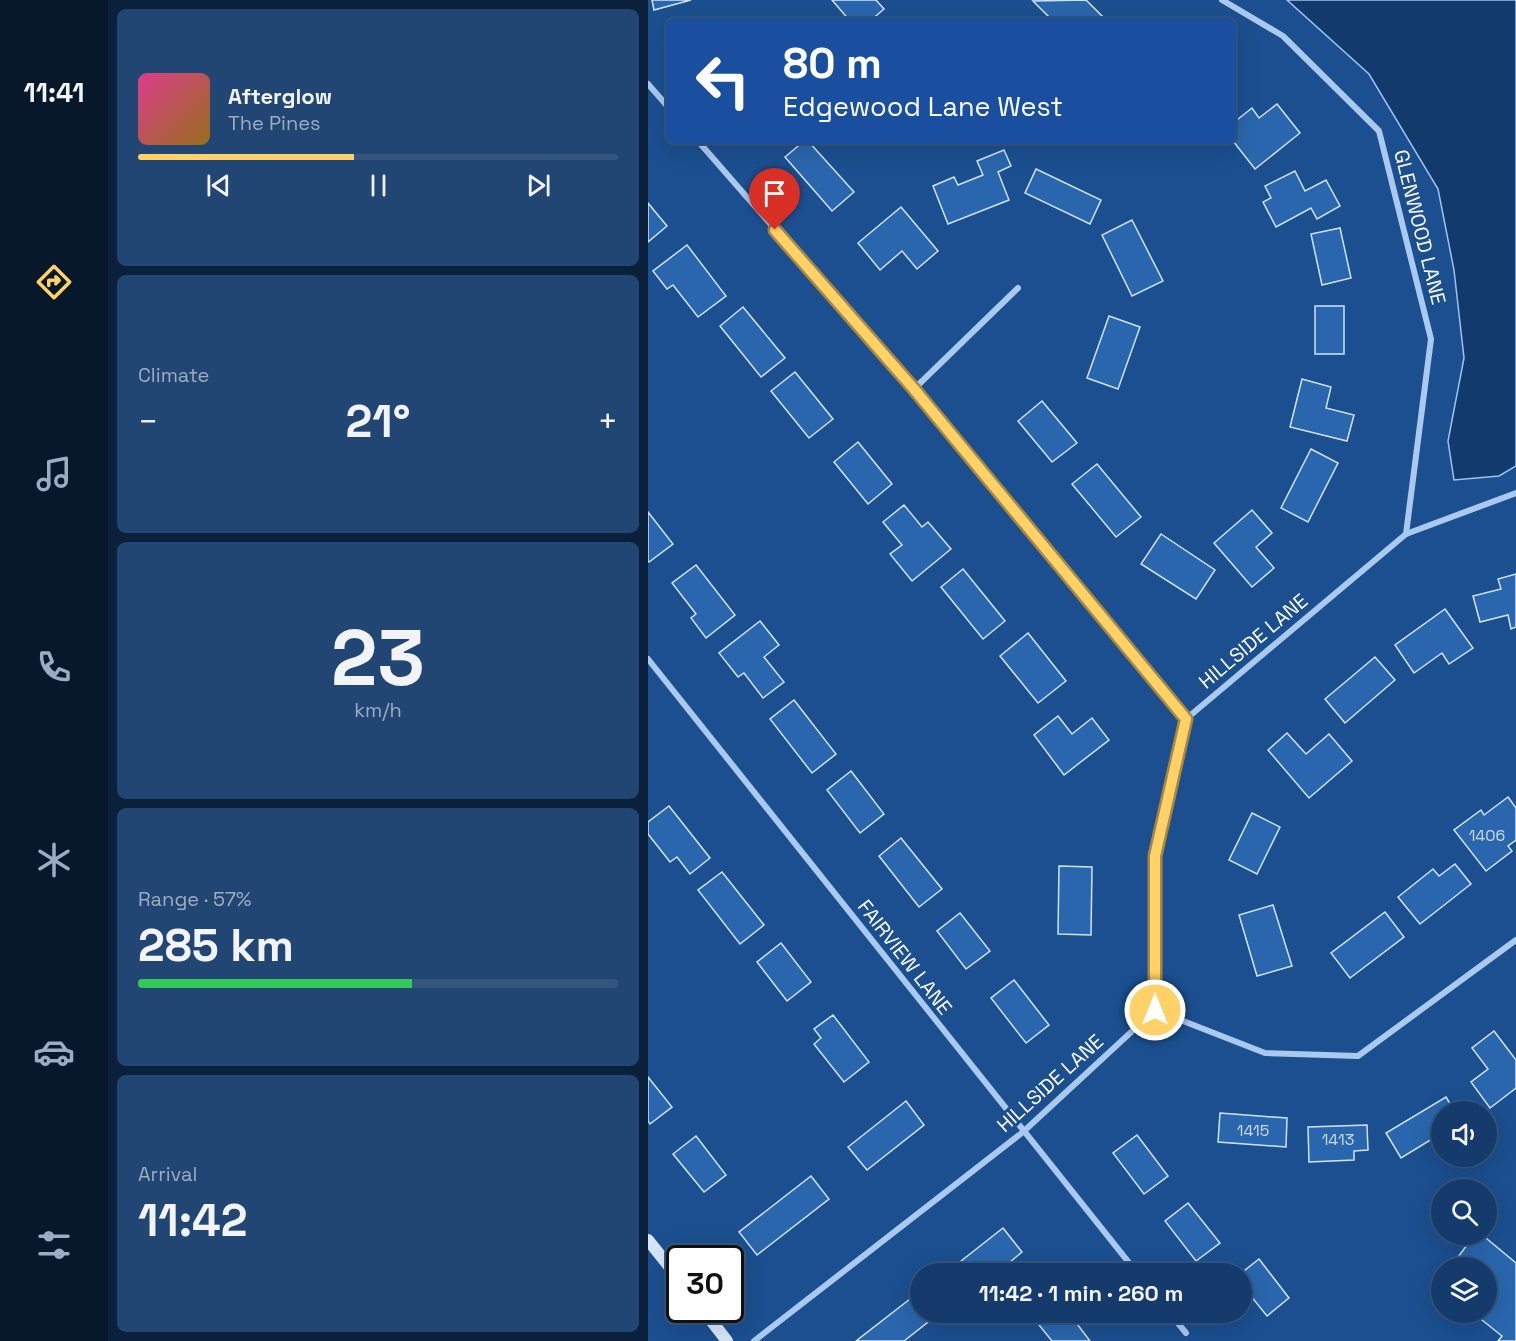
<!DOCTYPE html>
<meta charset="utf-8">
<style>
body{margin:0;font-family:"Space Grotesk",sans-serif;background:#214673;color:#f1f3f6;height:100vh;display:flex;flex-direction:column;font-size:22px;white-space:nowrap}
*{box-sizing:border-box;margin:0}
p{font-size:20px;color:#9dadc1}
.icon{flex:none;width:33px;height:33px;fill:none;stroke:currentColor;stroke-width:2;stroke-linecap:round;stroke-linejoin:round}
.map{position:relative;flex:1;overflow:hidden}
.panel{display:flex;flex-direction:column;gap:9px;padding:9px;background:#0b203b;width:540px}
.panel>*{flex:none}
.banner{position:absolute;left:18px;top:18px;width:570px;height:126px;border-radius:9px;box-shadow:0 6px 24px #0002,0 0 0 2px #33557e;background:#1a4fa0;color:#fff;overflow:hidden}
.buttons{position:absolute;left:783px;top:1101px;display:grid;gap:12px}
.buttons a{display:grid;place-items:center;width:66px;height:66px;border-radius:50%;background:#143b6b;box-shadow:0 6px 24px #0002,0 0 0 2px #33557e;font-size:30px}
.speed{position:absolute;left:18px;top:1245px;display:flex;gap:12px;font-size:30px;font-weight:700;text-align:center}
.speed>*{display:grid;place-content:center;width:78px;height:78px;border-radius:50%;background:#143b6b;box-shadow:0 6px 24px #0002,0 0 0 2px #33557e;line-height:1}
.speed .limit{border:3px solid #111;border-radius:9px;background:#fff;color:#111}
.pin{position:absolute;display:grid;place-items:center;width:51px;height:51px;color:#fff;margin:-62px -26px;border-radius:50% 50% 50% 0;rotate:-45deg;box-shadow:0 0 6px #0007}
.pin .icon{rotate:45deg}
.me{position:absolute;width:66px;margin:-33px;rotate:0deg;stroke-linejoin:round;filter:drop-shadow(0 0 4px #0008)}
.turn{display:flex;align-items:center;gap:21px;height:126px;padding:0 18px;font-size:27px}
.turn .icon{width:78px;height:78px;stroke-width:2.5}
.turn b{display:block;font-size:42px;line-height:51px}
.big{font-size:45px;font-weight:600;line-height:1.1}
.panel .tile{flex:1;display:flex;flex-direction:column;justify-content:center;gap:9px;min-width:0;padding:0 21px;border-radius:9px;background:#214673}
.panel .dial{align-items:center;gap:0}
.dial b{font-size:78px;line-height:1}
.song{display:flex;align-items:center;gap:18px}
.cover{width:72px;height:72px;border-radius:9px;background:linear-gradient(135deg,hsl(330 70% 55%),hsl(40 70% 35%))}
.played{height:6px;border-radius:3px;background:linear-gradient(90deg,#ffd166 45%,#33557e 45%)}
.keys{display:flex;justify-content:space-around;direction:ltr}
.heat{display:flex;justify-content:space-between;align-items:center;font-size:33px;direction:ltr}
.charge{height:9px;border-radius:4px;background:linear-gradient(90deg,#34c759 57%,#33557e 0)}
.trip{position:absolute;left:262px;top:1263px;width:342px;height:60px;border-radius:30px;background:#143b6b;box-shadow:0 6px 24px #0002,0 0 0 2px #33557e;font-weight:600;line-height:60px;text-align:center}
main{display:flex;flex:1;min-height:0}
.tabs{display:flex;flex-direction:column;width:108px;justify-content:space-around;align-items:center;background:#08182b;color:#9dadc1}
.tabs .icon{width:42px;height:42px}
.tabs .current{color:#ffd166}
.tabs b{font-size:27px;color:#f1f3f6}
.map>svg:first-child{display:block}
.water{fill:#123a6d;stroke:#9cc4f0;stroke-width:1.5}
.building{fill:#2a66ad;stroke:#cfe3fa;stroke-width:1.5}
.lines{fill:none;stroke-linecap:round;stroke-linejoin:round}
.street{stroke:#a9c9ee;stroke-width:6}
.secondary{stroke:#d6e6fa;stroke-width:12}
.route-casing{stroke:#a68842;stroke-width:15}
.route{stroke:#ffd166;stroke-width:10}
.labels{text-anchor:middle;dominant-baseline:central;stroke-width:6;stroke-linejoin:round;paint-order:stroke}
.number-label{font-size:16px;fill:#cad9ea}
.street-label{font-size:20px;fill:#fff;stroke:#1b4f8f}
</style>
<main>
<nav class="tabs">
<b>11:41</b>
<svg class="icon current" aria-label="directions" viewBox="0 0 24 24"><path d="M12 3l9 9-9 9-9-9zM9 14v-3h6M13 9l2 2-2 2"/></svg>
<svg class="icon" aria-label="music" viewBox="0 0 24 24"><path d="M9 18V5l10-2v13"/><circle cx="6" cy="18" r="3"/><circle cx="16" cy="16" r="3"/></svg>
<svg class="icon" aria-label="phone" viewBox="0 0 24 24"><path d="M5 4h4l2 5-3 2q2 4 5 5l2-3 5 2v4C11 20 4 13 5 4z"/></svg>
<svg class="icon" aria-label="climate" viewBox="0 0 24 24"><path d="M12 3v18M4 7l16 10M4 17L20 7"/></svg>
<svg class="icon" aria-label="car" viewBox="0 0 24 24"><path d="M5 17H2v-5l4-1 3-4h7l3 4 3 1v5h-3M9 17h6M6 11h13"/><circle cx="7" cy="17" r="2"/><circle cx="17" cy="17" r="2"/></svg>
<svg class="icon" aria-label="filters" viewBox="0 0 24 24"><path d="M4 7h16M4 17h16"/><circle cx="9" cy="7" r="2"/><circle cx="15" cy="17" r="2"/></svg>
</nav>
<section class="panel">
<div class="tile">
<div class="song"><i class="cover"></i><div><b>Afterglow</b><p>The Pines</p></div></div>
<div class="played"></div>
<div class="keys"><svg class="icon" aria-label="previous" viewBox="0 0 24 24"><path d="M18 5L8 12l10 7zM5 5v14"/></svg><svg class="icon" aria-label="pause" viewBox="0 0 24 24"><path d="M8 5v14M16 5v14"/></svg><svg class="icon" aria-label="next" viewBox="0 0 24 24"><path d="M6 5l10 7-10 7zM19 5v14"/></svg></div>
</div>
<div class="tile"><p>Climate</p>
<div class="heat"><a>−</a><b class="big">21°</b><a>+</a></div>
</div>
<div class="tile dial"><b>23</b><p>km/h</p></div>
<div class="tile"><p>Range · 57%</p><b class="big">285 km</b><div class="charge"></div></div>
<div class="tile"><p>Arrival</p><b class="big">11:42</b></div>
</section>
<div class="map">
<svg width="868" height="1341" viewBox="0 0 868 1341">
<rect width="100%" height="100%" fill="#1b4f8f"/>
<polygon class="water" points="639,0 868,0 868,466 851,476 806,480 800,441 816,358 806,270 790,189 721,74"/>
<g class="building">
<polygon points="4,0 43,0 6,10"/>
<polygon points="184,0 228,0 236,9 222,21 202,21"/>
<polygon points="438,0 455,17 450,21 405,21 385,1"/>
<polygon points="629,104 652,133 607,169 585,141 585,123 604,108 611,118"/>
<polygon points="156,141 160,141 206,192 184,211 137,157"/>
<polygon points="356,150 363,166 350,172 361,200 300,224 285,186 306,177 310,185 335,175 329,161"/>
<polygon points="388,169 453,200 442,224 377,193"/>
<polygon points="647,171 657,191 678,180 692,206 669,219 663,208 628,227 615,202 623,198 617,186"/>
<polygon points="0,203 19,226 0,242"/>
<polygon points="253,207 290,251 269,269 254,251 232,270 210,243"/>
<polygon points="484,220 515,281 484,296 454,235"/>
<polygon points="692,228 703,278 674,285 663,234"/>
<polygon points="39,245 78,296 50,317 25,285 19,289 5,271"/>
<rect x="667" y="306" width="29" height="48"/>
<polygon points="95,307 137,358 113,377 72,326"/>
<polygon points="461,316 492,327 470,389 439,378"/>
<polygon points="147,372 185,419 161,438 123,391"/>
<polygon points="654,379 683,387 678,408 706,415 699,441 642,427"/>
<polygon points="394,401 429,443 404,462 370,421"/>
<polygon points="210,442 244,484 220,504 186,462"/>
<polygon points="663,449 690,463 660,522 633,508"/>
<polygon points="449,464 493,517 468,537 424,484"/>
<polygon points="256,505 274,527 280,522 303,549 264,581 242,554 254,545 235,522"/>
<polygon points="604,510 624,533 608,547 626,568 604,587 566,543"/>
<polygon points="0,512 25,544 1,562 0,561"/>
<polygon points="513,534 567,570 548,599 493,564"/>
<polygon points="48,565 87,615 58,638 43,618 48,614 24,583"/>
<polygon points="315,569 357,621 335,639 293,587"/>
<polygon points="868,574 868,627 863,629 860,615 832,622 825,596 853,589 850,579"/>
<polygon points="797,609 825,648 801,664 794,653 766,673 747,645"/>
<polygon points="112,621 131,645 116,657 136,682 115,698 96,673 90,677 71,653"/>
<polygon points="380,633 418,681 390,703 352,656"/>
<polygon points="727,657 747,680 697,723 677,699"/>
<polygon points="146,700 188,754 164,773 122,719"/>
<polygon points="410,716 424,734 444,718 461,740 416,775 386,735"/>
<polygon points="639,733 658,754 681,734 704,761 661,798 620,750"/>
<polygon points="203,771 236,814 212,833 179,790"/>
<polygon points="860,797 868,808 868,840 860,846 864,851 838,871 806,830 833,810 836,815"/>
<polygon points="21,806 62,858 42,874 29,857 22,862 0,834 0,822"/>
<polygon points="604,813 632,827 609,874 581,860"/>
<polygon points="253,838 294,889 271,907 231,856"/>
<polygon points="807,864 823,884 772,924 750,897 785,869 791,876"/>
<polygon points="411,866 444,867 443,935 410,934"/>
<polygon points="74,872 116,925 92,944 50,890"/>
<polygon points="625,905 644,966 609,976 591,915"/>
<polygon points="737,912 756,937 702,978 683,953"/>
<polygon points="312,913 342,951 318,969 289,931"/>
<polygon points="133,943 163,982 139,1001 109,962"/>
<polygon points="366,980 401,1025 378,1043 343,998"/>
<polygon points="185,1015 221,1062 196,1082 166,1044 173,1038 166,1029"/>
<polygon points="846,1031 868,1060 868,1088 842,1108 823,1082 840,1069 824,1048"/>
<polygon points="0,1077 24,1107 2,1124 0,1121"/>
<polygon points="798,1097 807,1112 794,1112 794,1133 753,1158 738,1133"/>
<polygon points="258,1101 276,1125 219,1170 200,1147"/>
<polygon points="572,1113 639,1118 638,1147 570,1142"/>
<polygon points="719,1125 720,1150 706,1151 706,1160 661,1162 660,1127"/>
<polygon points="489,1135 520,1176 496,1194 465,1153"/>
<polygon points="48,1136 78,1175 56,1192 25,1154"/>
<polygon points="163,1176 181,1199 109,1255 91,1232"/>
<polygon points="540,1203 572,1243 548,1261 517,1221"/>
<polygon points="355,1228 374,1252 355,1268 359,1274 301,1274 299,1272"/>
<polygon points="827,1234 833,1234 868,1263 868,1341 850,1341 854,1336 824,1312 838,1312 838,1268 802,1268"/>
<polygon points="611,1259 641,1298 619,1316 594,1285 592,1274"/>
<polygon points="262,1299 280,1322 256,1341 208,1341"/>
<polygon points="386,1312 420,1312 442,1341 404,1341 383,1315"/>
</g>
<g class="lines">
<g class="street">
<polyline points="574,0 635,36 731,131 783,339 758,534"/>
<polyline points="0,84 21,108"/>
<polyline points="50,141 266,389 538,719"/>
<polyline points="266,389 370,288"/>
<polyline points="0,659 490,1274"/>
<polyline points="507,1010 617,1053 710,1056 868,940"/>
<polyline points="521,1312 538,1333"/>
<polyline points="106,1341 375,1132 507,1010 507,857 538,719 758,534 868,493"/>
</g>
<g class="secondary">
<polyline points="0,1240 32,1280"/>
<polyline points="55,1310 79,1341"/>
</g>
</g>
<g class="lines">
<defs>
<polyline id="route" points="127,230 266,389 538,719 507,856 507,1010"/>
</defs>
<use href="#route" class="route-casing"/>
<use href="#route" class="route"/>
</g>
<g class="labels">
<g class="number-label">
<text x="839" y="835">1406</text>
<text x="605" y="1130">1415</text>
<text x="690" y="1139">1413</text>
</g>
<g class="street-label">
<text transform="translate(772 227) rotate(76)">GLENWOOD LANE</text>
<text transform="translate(605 641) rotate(-40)">HILLSIDE LANE</text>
<text transform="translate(257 957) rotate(52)">FAIRVIEW LANE</text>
<text transform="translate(402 1083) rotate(-42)">HILLSIDE LANE</text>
</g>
</g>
</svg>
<div class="buttons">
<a><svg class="icon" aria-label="sound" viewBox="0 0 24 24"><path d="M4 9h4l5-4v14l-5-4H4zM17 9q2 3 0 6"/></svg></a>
<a><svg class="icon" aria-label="search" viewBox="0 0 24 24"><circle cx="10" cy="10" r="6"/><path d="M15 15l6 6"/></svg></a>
<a><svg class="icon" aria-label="layers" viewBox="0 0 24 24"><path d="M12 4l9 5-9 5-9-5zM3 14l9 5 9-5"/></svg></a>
</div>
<div class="speed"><div class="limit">30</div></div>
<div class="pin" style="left:127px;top:230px;background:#d93025"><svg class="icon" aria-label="arrive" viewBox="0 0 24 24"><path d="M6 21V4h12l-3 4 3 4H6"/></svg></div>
<svg class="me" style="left:507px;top:1010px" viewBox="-20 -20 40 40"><circle r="17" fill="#ffd166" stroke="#fff" stroke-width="3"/><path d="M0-11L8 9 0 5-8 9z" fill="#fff"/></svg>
<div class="trip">11:42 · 1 min · 260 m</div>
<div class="banner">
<div class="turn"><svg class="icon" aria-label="left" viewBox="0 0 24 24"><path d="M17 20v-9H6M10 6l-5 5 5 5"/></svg><div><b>80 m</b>Edgewood Lane West</div></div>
</div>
</div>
</main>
